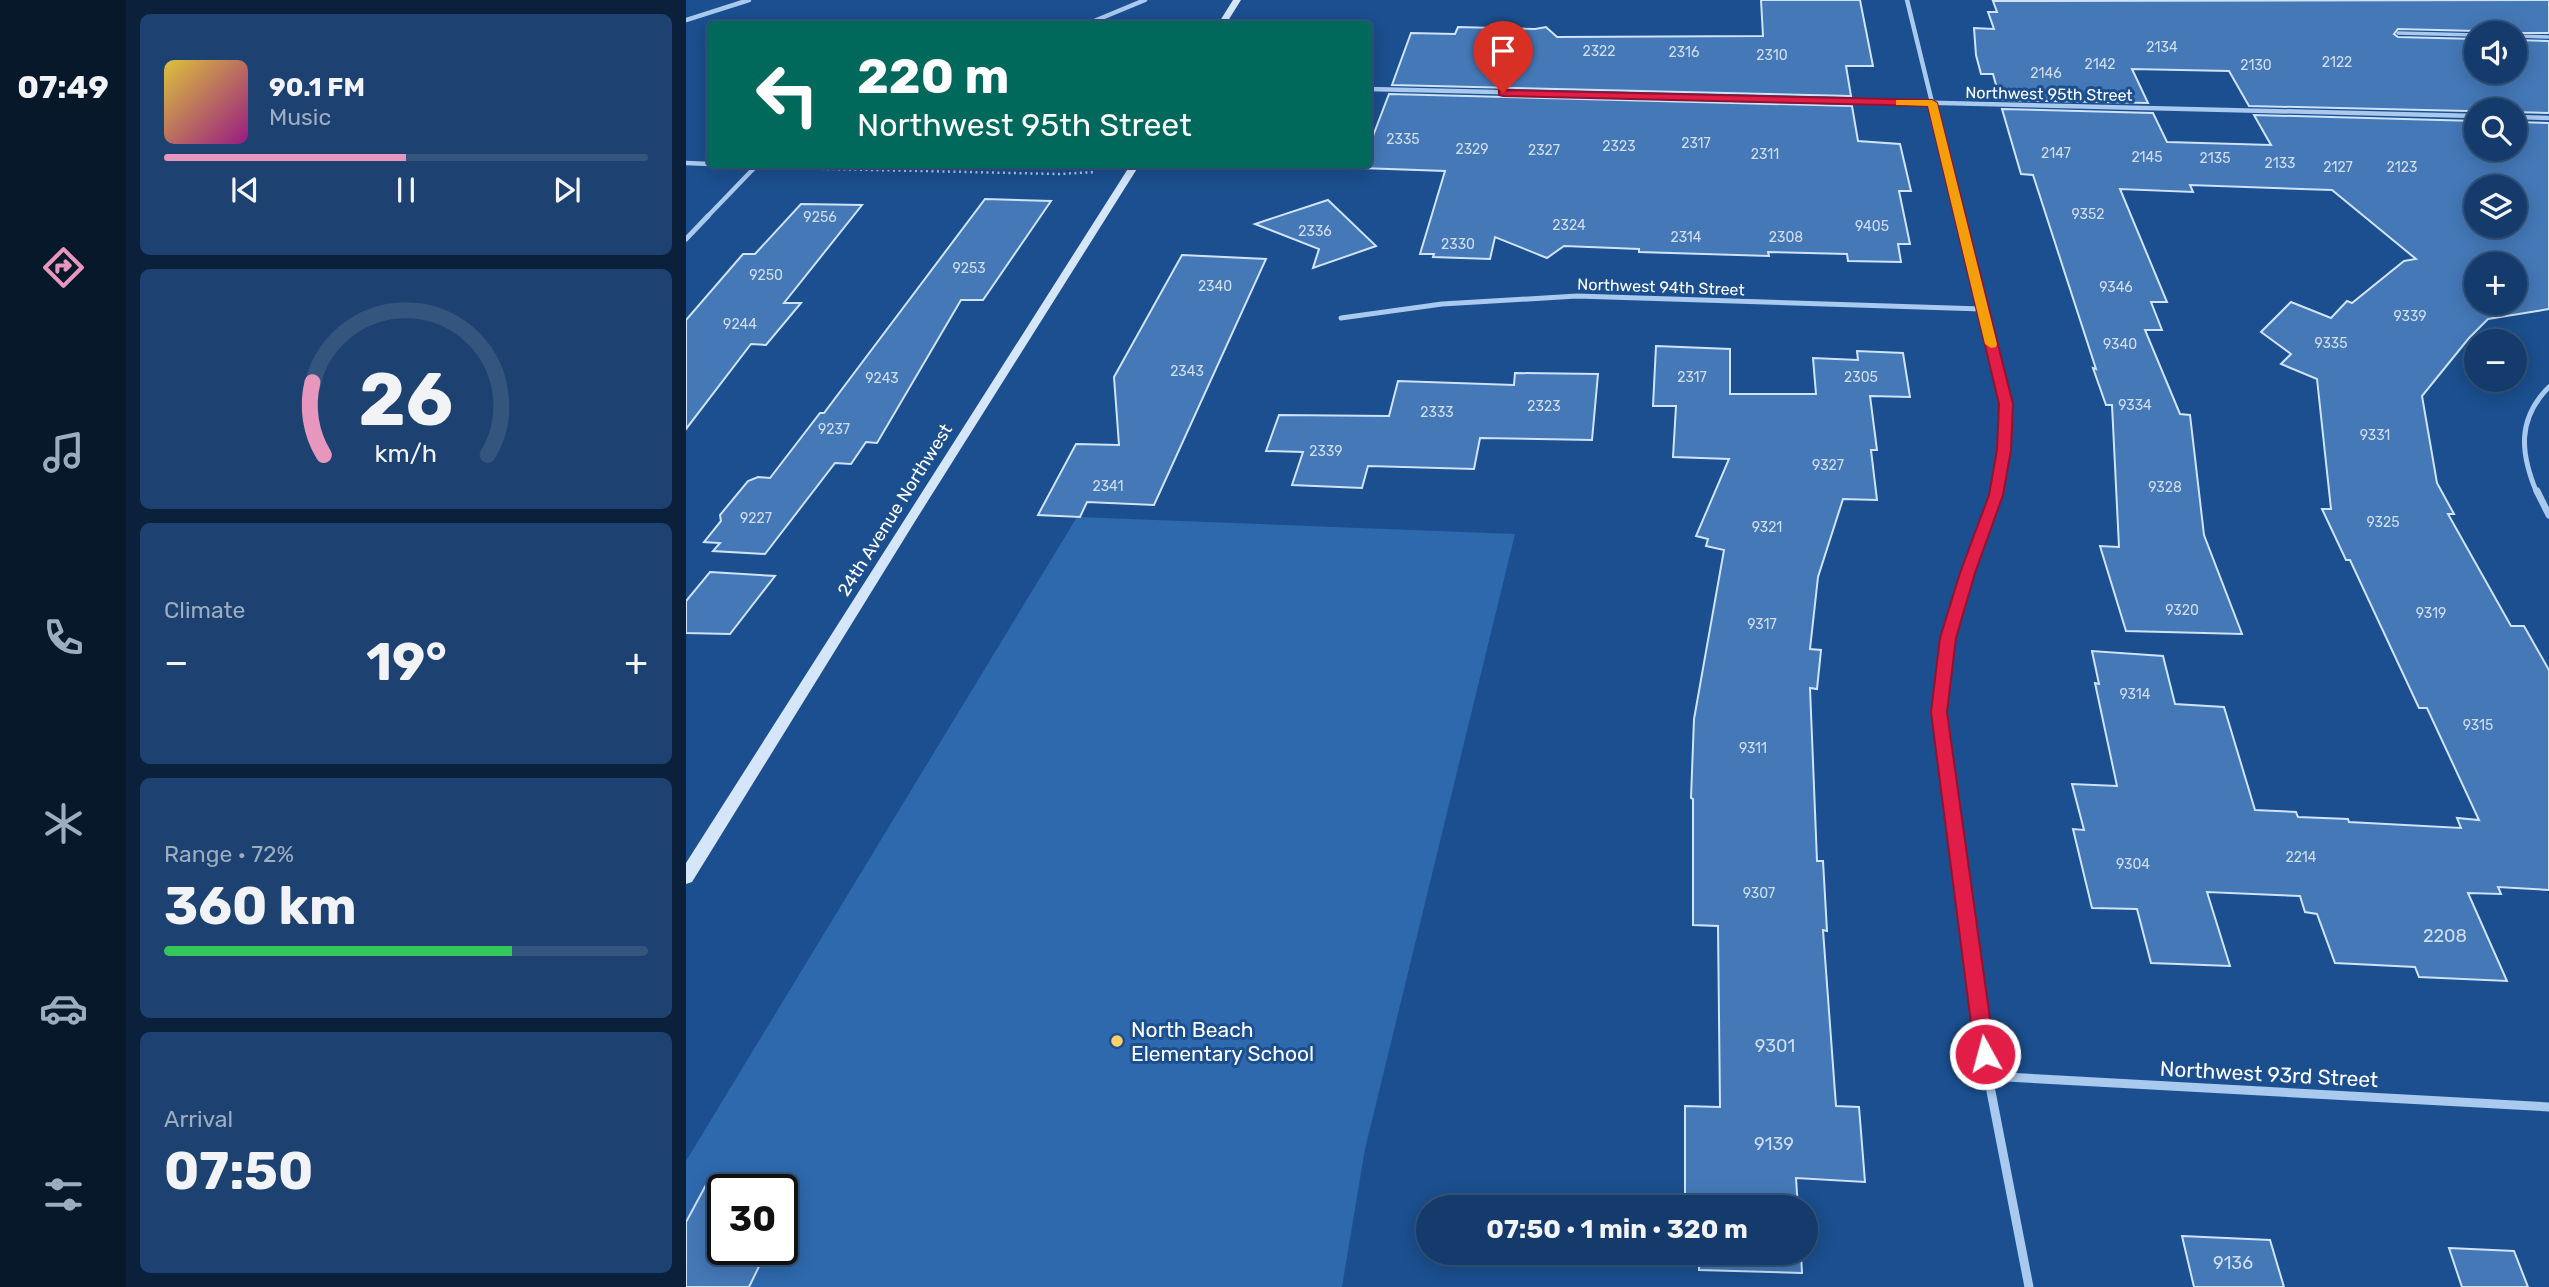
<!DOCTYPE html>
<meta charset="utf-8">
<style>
body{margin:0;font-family:Rubik,sans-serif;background:#1d4271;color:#f1f3f6;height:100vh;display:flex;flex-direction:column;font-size:26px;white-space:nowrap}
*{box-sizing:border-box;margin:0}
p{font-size:23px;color:#9dadc1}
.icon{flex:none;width:38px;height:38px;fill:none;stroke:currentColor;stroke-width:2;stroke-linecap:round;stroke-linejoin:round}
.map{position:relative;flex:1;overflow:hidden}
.details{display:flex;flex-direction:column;gap:14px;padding:14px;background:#0b203b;width:560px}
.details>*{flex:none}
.guide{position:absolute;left:21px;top:21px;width:665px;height:147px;border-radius:7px;box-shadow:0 4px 18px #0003,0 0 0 2px #33557e;background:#00695c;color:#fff;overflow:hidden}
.buttons{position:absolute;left:1778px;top:21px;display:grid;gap:14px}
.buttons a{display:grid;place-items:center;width:63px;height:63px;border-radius:50%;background:#143b6b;box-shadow:0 4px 18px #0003,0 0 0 2px #33557e;font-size:35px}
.speed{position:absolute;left:21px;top:1174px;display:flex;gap:14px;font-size:35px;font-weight:700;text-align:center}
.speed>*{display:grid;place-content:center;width:91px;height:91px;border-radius:50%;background:#143b6b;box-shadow:0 4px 18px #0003,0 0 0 2px #33557e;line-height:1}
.speed .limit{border:4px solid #111;border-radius:10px;background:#fff;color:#111}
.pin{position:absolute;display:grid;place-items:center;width:60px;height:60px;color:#fff;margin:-72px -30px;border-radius:50% 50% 50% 0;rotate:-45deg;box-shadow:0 0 7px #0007}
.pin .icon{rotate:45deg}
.me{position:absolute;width:77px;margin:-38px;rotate:353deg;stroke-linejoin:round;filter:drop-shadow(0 0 5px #0008)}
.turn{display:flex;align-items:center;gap:24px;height:147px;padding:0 35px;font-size:32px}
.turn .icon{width:91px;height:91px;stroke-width:2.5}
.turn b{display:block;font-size:49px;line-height:60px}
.big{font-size:52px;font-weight:700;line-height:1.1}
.details .card{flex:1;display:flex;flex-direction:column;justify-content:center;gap:10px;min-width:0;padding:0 24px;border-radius:10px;background:#1d4271}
.details .dial{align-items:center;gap:0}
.dial svg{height:182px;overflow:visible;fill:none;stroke:#33557e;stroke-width:7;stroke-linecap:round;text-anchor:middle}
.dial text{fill:#f1f3f6;stroke:none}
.song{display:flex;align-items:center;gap:21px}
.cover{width:84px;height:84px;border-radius:10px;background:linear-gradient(135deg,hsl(50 70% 55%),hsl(310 70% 35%))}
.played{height:7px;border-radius:4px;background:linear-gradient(90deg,#e797bd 50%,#33557e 50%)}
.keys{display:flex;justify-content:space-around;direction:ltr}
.heat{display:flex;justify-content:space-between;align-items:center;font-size:38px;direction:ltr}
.charge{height:10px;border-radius:5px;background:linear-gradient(90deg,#34c759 72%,#33557e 0)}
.trip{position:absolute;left:730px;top:1195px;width:402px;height:70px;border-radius:35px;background:#143b6b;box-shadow:0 4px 18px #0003,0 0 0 2px #33557e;font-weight:700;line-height:70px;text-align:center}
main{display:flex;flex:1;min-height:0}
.tab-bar{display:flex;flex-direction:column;width:126px;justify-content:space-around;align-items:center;background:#08182b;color:#9dadc1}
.tab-bar .icon{width:49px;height:49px}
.tab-bar .active{color:#e797bd}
.tab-bar b{font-size:32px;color:#f1f3f6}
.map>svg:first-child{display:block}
.green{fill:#2e69ad;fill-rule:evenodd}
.building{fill:#4478b7;stroke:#cfe3fa;stroke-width:2;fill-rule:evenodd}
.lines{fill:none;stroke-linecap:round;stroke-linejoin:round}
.path{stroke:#a9c9ee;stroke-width:2.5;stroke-dasharray:2 3.5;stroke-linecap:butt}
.lane{stroke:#a9c9ee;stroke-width:3.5}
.street-far3{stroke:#a9c9ee;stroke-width:4.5}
.street-far2{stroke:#a9c9ee;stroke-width:5}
.street-far1{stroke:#a9c9ee;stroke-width:7}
.street{stroke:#a9c9ee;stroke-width:9}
.secondary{fill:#d6e6fa;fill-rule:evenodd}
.route{fill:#e11d48;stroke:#92132f;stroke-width:2}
.slow{fill:#f59e0b}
.poi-dot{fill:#ffd166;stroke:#1b4f8f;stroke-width:2.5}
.labels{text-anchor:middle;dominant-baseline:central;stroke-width:6;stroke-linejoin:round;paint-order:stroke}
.number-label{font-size:14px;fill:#d0dded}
.far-street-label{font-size:16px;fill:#fff;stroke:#1b4f8f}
.street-label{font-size:18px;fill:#fff;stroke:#1b4f8f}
.near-number-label{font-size:18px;fill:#d0dded}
.near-poi-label{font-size:21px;fill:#fff;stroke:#1b4f8f;text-anchor:start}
.near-street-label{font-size:21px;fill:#fff;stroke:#1b4f8f}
</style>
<main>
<nav class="tab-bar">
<b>07:49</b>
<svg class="icon active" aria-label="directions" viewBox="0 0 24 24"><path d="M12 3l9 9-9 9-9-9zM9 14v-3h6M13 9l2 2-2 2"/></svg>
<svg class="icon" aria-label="music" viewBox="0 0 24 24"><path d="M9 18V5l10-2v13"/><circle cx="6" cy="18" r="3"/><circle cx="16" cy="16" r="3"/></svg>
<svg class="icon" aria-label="phone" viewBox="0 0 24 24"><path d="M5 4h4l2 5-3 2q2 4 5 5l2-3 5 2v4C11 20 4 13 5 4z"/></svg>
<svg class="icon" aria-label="climate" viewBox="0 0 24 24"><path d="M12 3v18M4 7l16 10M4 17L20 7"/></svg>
<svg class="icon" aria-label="car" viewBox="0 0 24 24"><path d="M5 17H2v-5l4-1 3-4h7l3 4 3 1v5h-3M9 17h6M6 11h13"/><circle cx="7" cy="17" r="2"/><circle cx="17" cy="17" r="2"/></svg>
<svg class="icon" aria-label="filters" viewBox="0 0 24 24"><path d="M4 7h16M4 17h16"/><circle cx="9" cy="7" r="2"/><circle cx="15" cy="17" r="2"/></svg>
</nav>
<section class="details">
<div class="card">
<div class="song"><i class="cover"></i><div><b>90.1 FM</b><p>Music</p></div></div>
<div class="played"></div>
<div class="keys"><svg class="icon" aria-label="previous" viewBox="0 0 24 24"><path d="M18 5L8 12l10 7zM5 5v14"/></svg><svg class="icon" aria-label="pause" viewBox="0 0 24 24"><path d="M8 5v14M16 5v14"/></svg><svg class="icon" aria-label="next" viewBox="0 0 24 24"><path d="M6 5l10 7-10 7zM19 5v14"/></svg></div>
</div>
<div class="card dial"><svg viewBox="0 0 100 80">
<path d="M14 69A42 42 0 1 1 86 69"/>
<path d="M14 69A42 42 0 0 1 9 37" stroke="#e797bd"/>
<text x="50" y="56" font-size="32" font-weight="700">26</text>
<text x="50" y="72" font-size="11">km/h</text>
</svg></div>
<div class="card"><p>Climate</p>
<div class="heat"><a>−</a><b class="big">19°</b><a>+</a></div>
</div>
<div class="card"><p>Range · 72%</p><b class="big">360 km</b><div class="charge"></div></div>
<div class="card"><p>Arrival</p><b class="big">07:50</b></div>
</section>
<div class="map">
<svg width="1863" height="1287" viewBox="0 0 1863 1287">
<rect width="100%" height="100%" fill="#1b4f8f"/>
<path class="green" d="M391,517L829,534L679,1149L656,1287H0V1161ZM37,1190H96V1250H37Z"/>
<g class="building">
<polygon points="1075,0 1174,0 1187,66 1160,66 1165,96 706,85 725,33 769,34 772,27 849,29 860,27 871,37 1077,36"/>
<polygon points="1863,0 1863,33 1794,33 1790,31 1712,29 1708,34 1712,37 1790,39 1790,72 1829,72 1829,40 1863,41 1863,113 1563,106 1543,71 1446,69 1462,103 1314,100 1307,74 1295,74 1290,55 1288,28 1308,29 1302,12 1311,12 1307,1"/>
<polygon points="703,94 1166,106 1172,141 1214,144 1225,191 1213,191 1224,244 1212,244 1215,262 1162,261 1161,254 1082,252 1083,256 953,252 953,249 878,246 861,258 809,237 804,259 747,257 748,254 734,254 759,171 675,168 677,164 682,164 682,149"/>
<path d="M1316,109L1467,113L1481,142L1585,145L1568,115L1790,121V149H1829V122L1863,123V309L1802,319L1783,338L1736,396L1751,483L1768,514H1762L1825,626H1838L1863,670V890L1812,887L1815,894L1782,893L1821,981L1733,977L1729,967L1649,963L1631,914L1619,912L1614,896L1521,892L1544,966L1465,963L1451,909L1406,908L1387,829L1398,830L1386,784L1431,786L1409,683L1413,684L1406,651L1477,656L1489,704L1538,707L1569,810L1610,812L1612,817L1662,819L1663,822L1775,828L1771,818L1793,820L1741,708H1733L1664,560H1660L1636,509H1645L1631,379L1595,364L1605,354L1575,332L1605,302L1645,318L1661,301L1666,303L1718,261L1730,259L1646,190L1504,185L1507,192L1434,189L1481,302H1465L1476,330H1459L1494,414L1504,415L1518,535L1556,634L1440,631L1414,546L1433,547L1426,405H1420L1407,368L1410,369L1347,175L1335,174ZM1790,187H1829V226H1790ZM1790,264H1829V303H1790Z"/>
<polygon points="299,199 365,201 297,300 275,300 191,443 180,442 165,464 149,463 79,554 27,551 34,543 18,542 35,521 34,515 62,481 72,477 84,478 134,413 138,413"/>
<polygon points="642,200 690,246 627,268 633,249 569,224"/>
<polygon points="115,204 176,205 98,303 115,303 80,345 65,344 0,429 0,320 57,254 69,254"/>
<polygon points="496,255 580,259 468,505 401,502 394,517 352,515 390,444 433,445 428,377"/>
<polygon points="970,346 1044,349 1044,394 1130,394 1127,358 1172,360 1171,351 1217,353 1224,397 1184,396 1191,450 1185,450 1191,500 1157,499 1132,577 1124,649 1135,650 1131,689 1124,688 1131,861 1137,861 1141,931 1137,930 1150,1106 1173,1107 1179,1182 1110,1178 1112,1208 1013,1208 1013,1199 999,1198 999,1106 1034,1107 1032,926 1007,925 1007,799 1005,798 1008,719 1038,550 1020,546 1022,539 1010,536 1043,459 987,457 990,406 967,406"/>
<polygon points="829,373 912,374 906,440 794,438 788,469 682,466 676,488 606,485 617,452 580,451 593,415 703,416 712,381 828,385"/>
<polygon points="24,572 89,576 44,634 0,633 0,601"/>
<polygon points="21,1183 110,1189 96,1217 96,1190 37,1190 37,1250 81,1250 63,1287 0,1287 0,1222"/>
<polygon points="1496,1236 1584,1240 1598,1287 1508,1287"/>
<polygon points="1763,1248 1828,1251 1842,1287 1776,1287"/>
<polygon points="1013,1253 1115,1253 1116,1273 1013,1270"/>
</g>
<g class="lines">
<polyline class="path" points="97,168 373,174 410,172"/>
<g class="lane">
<polyline points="1712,33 1790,35"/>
<polyline points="1829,36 1863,37"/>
</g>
<g class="street-far3">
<polyline points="1221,0 1274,217"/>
<polyline points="0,20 63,0"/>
<polyline points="401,24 459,0"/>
<polyline points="682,89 1790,116"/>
<polyline points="1829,117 1863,118"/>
<polyline points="0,163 24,164"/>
<polyline points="21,217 72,164"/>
</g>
<g class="street-far2">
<polyline points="1274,216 1320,404 1318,450 1310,493"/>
<polyline points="0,239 22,216"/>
<polyline points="655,318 756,304 891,296 1296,309"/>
<path d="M1851,493C1834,453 1831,419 1863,387"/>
</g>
<g class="street-far1">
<polyline points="1851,491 1863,515"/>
<polyline points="1271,843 1253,712 1262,638 1281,573 1311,491"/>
</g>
<g class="street">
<polyline points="1270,841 1302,1076 1343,1287"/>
<polyline points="1302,1076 1863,1107"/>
</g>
<g class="secondary">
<polygon points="547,0 555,0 540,24 532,24"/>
<polygon points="445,164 454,164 228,523 6,882 0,884 0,863"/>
</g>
</g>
<polygon class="route" points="813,90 1246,100 1251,103 1327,404 1325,450 1317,495 1289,573 1270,638 1261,712 1309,1054 1306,1061 1299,1064 1292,1061 1289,1054 1245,712 1254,638 1274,573 1303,495 1311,450 1313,404 1242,106 817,96 813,95"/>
<polygon class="slow" points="1210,100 1246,100 1251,103 1311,344 1310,347 1305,348 1299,344 1242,106 1214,105 1210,105"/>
<circle class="poi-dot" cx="431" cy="1041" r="7"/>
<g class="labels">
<g class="number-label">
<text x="1476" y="47">2134</text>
<text x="913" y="51">2322</text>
<text x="998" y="52">2316</text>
<text x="1086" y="55">2310</text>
<text x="1651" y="62">2122</text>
<text x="1414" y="64">2142</text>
<text x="1570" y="65">2130</text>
<text x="1360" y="73">2146</text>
<text x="717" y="139">2335</text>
<text x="1010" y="143">2317</text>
<text x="933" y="146">2323</text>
<text x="786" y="149">2329</text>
<text x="858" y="150">2327</text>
<text x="1370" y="153">2147</text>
<text x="1079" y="154">2311</text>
<text x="1461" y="157">2145</text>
<text x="1529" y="158">2135</text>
<text x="1594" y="163">2133</text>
<text x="1652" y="167">2127</text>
<text x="1716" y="167">2123</text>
<text x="1402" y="214">9352</text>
<text x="134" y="217">9256</text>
<text x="883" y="225">2324</text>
<text x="1186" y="226">9405</text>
<text x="629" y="231">2336</text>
<text x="1000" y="237">2314</text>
<text x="1100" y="237">2308</text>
<text x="772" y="244">2330</text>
<text x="283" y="268">9253</text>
<text x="80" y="275">9250</text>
<text x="529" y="286">2340</text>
<text x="1430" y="287">9346</text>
<text x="1724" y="316">9339</text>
<text x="54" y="324">9244</text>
<text x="1645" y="343">9335</text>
<text x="1434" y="344">9340</text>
<text x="501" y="371">2343</text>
<text x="1006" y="377">2317</text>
<text x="1175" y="377">2305</text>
<text x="196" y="378">9243</text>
<text x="1449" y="405">9334</text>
<text x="858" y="406">2323</text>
<text x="751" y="412">2333</text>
<text x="148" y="429">9237</text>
<text x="1689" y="435">9331</text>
<text x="640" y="451">2339</text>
<text x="1142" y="465">9327</text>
<text x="422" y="486">2341</text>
<text x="1479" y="487">9328</text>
<text x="70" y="518">9227</text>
<text x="1697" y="522">9325</text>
<text x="1081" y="527">9321</text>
<text x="1496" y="610">9320</text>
<text x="1745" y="613">9319</text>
<text x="1076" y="624">9317</text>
<text x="1449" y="694">9314</text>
<text x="1792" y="725">9315</text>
<text x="1067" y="748">9311</text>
<text x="1615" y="857">2214</text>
<text x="1447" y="864">9304</text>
<text x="1073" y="893">9307</text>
</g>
<g class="far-street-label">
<text transform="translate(1363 94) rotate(1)">Northwest 95th Street</text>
<text transform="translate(975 287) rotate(2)">Northwest 94th Street</text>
</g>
<g class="street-label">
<text transform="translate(209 510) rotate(-58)">24th Avenue Northwest</text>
</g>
<g class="near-number-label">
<text x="1759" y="936">2208</text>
<text x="1089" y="1046">9301</text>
<text x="1088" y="1144">9139</text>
<text x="1547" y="1263">9136</text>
</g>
<g class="near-poi-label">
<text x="445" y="1029">North Beach<tspan x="445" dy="24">Elementary School</tspan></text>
</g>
<g class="near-street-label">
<text transform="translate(1583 1074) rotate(3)">Northwest 93rd Street</text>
</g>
</g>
</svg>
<div class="buttons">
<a><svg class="icon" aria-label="sound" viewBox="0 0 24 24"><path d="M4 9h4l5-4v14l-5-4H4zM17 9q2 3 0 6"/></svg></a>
<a><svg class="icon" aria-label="search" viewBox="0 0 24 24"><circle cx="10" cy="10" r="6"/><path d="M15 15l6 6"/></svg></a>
<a><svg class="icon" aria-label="layers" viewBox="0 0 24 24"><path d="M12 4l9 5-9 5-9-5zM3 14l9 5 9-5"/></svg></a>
<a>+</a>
<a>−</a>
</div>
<div class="speed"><div class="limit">30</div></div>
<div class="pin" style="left:817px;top:93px;background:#d93025"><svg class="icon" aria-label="arrive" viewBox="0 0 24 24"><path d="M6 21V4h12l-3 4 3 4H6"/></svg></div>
<svg class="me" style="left:1299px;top:1054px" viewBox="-20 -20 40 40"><circle r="17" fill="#e11d48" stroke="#fff" stroke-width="3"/><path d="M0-11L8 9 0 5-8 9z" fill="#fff"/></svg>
<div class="trip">07:50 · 1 min · 320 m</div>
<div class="guide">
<div class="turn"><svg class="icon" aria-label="left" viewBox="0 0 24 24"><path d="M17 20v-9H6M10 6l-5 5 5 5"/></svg><div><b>220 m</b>Northwest 95th Street</div></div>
</div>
</div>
</main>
